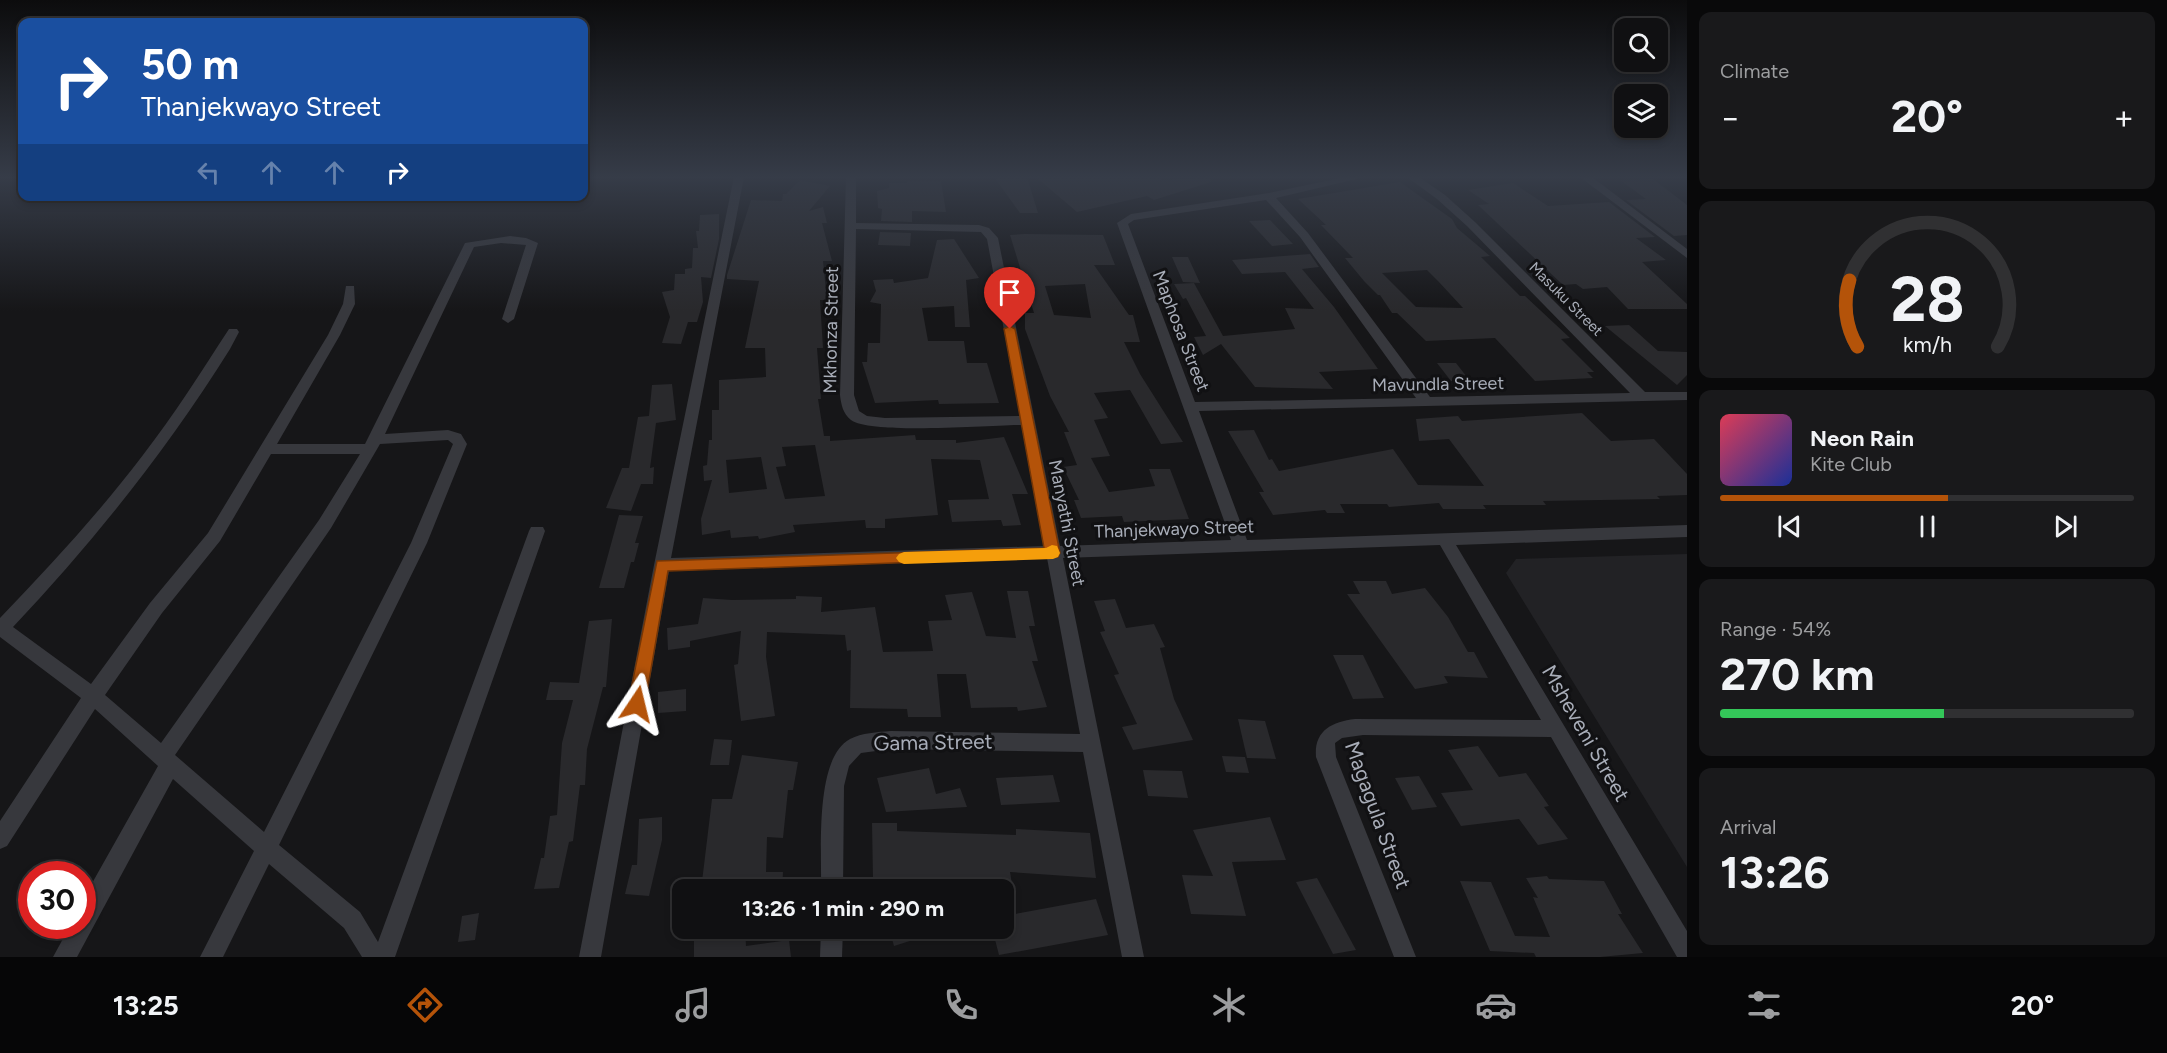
<!DOCTYPE html>
<meta charset="utf-8">
<style>
body{margin:0;font-family:Figtree,sans-serif;background:#19191b;color:#f1f3f6;height:100vh;display:flex;flex-direction:column;font-size:22px;white-space:nowrap}
*{box-sizing:border-box;margin:0}
p{font-size:20px;color:#9c9d9f}
.icon{flex:none;width:33px;height:33px;fill:none;stroke:currentColor;stroke-width:2;stroke-linecap:round;stroke-linejoin:round}
.map{position:relative;flex:1;overflow:hidden}
.side{display:flex;flex-direction:column;gap:12px;padding:12px;background:#09090a;width:480px}
.side>*{flex:none}
.guide{position:absolute;left:18px;top:18px;width:570px;height:183px;border-radius:12px;box-shadow:0 3px 9px #0003,0 0 0 2px #303032;background:#1a4fa0;color:#fff;overflow:hidden}
.fabs{position:absolute;left:1614px;top:18px;display:grid;gap:12px}
.fabs a{display:grid;place-items:center;width:54px;height:54px;border-radius:12px;background:#101012;box-shadow:0 3px 9px #0003,0 0 0 2px #303032;font-size:30px}
.speed{position:absolute;left:18px;top:861px;display:flex;gap:12px;font-size:30px;font-weight:700;text-align:center}
.speed>*{display:grid;place-content:center;width:78px;height:78px;border-radius:50%;background:#101012;box-shadow:0 3px 9px #0003,0 0 0 2px #303032;line-height:1}
.speed .limit{border:9px solid #d22;background:#fff;color:#111}
.pin{position:absolute;display:grid;place-items:center;width:51px;height:51px;color:#fff;margin:-62px -26px;border-radius:50% 50% 50% 0;rotate:-45deg;box-shadow:0 0 6px #0007}
.pin .icon{rotate:45deg}
.me{position:absolute;width:66px;margin:-33px;rotate:10deg;stroke-linejoin:round;filter:drop-shadow(0 0 4px #0008)}
.turn{display:flex;align-items:center;gap:21px;height:126px;padding:0 24px;font-size:27px}
.turn .icon{width:78px;height:78px;stroke-width:2.5}
.turn b{display:block;font-size:42px;line-height:51px}
.lanes{display:flex;align-items:center;height:57px;padding:0 24px;background:#0003;justify-content:center;gap:30px;direction:ltr}
.lanes .off{opacity:.35}
.big{font-size:45px;font-weight:700;line-height:1.1}
.side .tile{flex:1;display:flex;flex-direction:column;justify-content:center;gap:9px;min-width:0;padding:0 21px;border-radius:12px;background:#19191b}
.side .dial{align-items:center;gap:0}
.dial svg{height:156px;overflow:visible;fill:none;stroke:#303032;stroke-width:7;stroke-linecap:round;text-anchor:middle}
.dial text{fill:#f1f3f6;stroke:none}
.song{display:flex;align-items:center;gap:18px}
.cover{width:72px;height:72px;border-radius:9px;background:linear-gradient(135deg,hsl(350 70% 55%),hsl(230 70% 35%))}
.played{height:6px;border-radius:3px;background:linear-gradient(90deg,#b45309 55%,#303032 55%)}
.keys{display:flex;justify-content:space-around;direction:ltr}
.heat{display:flex;justify-content:space-between;align-items:center;font-size:33px;direction:ltr}
.charge{height:9px;border-radius:4px;background:linear-gradient(90deg,#34c759 54%,#303032 0)}
.trip{position:absolute;left:672px;top:879px;width:342px;height:60px;border-radius:12px;background:#101012;box-shadow:0 3px 9px #0003,0 0 0 2px #303032;font-weight:700;line-height:60px;text-align:center}
.tab-bar{display:flex;height:96px;justify-content:space-around;align-items:center;background:#060607;color:#9c9d9f}
.tab-bar .icon{width:42px;height:42px}
.tab-bar .on{color:#b45309}
.tab-bar b{font-size:27px;color:#f1f3f6}
main{display:flex;flex:1;min-height:0}
.map>svg:first-child{display:block}
.built{fill:#222225}
.building{fill:#29292c;fill-rule:evenodd}
.lines{fill:none;stroke-linecap:round;stroke-linejoin:round}
.street{fill:#37383d;fill-rule:evenodd}
.route{fill:#b45309;stroke:#753606;stroke-width:1.5}
.slow{fill:#f59e0b}
.labels{text-anchor:middle;dominant-baseline:central;stroke-width:6;stroke-linejoin:round;paint-order:stroke}
.far-street-label{font-size:15px;fill:#a8adb8;stroke:#111113}
.street-label{font-size:18px;fill:#a8adb8;stroke:#111113}
.near-street-label{font-size:21px;fill:#a8adb8;stroke:#111113}
</style>
<main>
<div class="map">
<svg width="1687" height="957" viewBox="0 0 1687 957">
<rect width="100%" height="100%" fill="#161618"/>
<polygon class="built" points="1687,554 1687,867 1506,573 1516,559"/>
<g class="building">
<polygon points="994,177 1027,177 1038,213 1020,213"/>
<polygon points="1036,177 1161,177 1162,180 1210,177 1211,182 1154,200 1147,196 1077,212"/>
<polygon points="1653,179 1687,205 1687,235 1674,236 1626,200 1646,199 1620,180"/>
<path d="M800,180L830,186L809,211L823,207L827,223H822L832,261H823L827,300H820L823,348H817L821,399H818L824,436H830V441L915,435L916,440H956V443L1004,437L1028,494H1012L1021,525L1003,526L1001,520L952,522L948,500L989,499L980,460L931,459L938,515L885,519V528H866L865,520L793,525L795,532L759,539L758,536L731,538L730,530L702,535L701,519L712,480L704,481L703,466L707,465L709,440H712V410H719V380L766,377L765,348H745L759,281L727,279V275L751,200L782,201L783,194H786ZM815,445L825,496L785,499L776,467L786,466L782,447ZM761,457L767,489L729,493L726,460Z"/>
<polygon points="907,181 941,181 946,212 912,211 912,222 881,221 882,209 878,208 877,191 889,188 889,183 907,183"/>
<path d="M1400,182L1452,219L1457,228L1490,256L1481,257L1520,296H1525L1570,338L1561,339L1594,372H1587L1593,378L1535,381L1495,338L1426,341L1397,313H1392L1380,295H1378L1364,281L1345,258H1353L1321,225H1326L1298,199ZM1427,270L1438,281L1463,308L1416,307L1382,273Z"/>
<polygon points="1513,183 1548,206 1609,202 1655,237 1636,238 1666,260 1642,262 1687,304 1687,309 1628,309 1607,287 1583,289 1576,284 1563,285 1478,205 1489,204 1468,190"/>
<polygon points="719,214 719,239 711,278 701,277 703,302 697,322 688,322 681,344 662,343 670,317 662,292 674,290 675,274 685,274 685,269 692,268 693,248 698,248 696,231 699,231 700,215"/>
<polygon points="1270,220 1293,244 1272,246 1249,221"/>
<polygon points="880,232 911,233 910,246 878,245"/>
<path d="M1025,234L1103,235L1115,265H1094L1129,315H1133L1140,342H1124L1140,374L1183,442L1161,444L1130,390L1094,393L1108,418L1094,420L1110,456L1091,458L1109,492L1155,486L1149,469H1170L1189,519L1124,522L1122,516L1081,518L1074,500H1079L1063,467L1077,465L1064,432H1069L1050,396L1025,329V313H1034L1010,235ZM1085,284L1091,318L1054,315L1045,286Z"/>
<polygon points="954,239 979,278 966,280 970,327 955,327 954,306 922,308 928,341 964,341 967,363 987,363 999,403 939,404 938,400 875,403 862,362 867,362 868,343 880,343 881,304 870,302 876,291 873,280 893,279 894,283 928,278 937,240"/>
<polygon points="1310,254 1319,267 1302,269 1334,307 1378,369 1319,372 1333,389 1255,387 1221,344 1203,355 1194,337 1206,336 1186,298 1183,299 1174,284 1194,283 1223,336 1295,329 1285,308 1314,309 1285,272 1242,274 1232,260"/>
<polygon points="1172,257 1188,257 1200,283 1183,282"/>
<polygon points="1629,325 1658,351 1687,352 1687,375 1677,385 1605,326"/>
<polygon points="1437,363 1456,363 1470,381 1451,381"/>
<polygon points="672,384 676,420 656,423 650,468 654,467 653,484 641,484 631,511 606,508 622,468 629,468 638,417 649,416 652,385"/>
<polygon points="1582,413 1611,441 1654,439 1687,474 1687,495 1657,496 1660,499 1543,501 1546,505 1483,505 1486,509 1443,509 1439,503 1389,507 1387,504 1340,504 1345,513 1327,513 1325,510 1273,515 1259,492 1264,492 1228,431 1254,430 1269,460 1272,459 1279,471 1393,449 1418,485 1484,486 1449,439 1419,441 1416,419 1458,416 1462,421"/>
<polygon points="619,515 643,516 635,543 639,543 634,562 631,562 624,588 599,588"/>
<polygon points="1353,581 1386,581 1392,594 1425,588 1448,617 1468,652 1474,652 1488,678 1444,676 1448,683 1415,689 1347,594 1360,594"/>
<polygon points="1007,591 1028,591 1035,626 1029,626 1038,661 1032,661 1047,707 1018,711 1017,707 971,708 966,674 937,674 941,717 908,717 907,709 850,708 851,650 847,651 845,635 767,632 766,657 775,716 741,721 734,665 738,664 741,631 690,641 690,647 668,650 667,628 698,624 703,598 732,600 796,599 796,596 822,597 821,612 875,607 883,652 933,651 928,621 952,620 945,595 972,592 986,636 1016,638"/>
<polygon points="1115,599 1126,628 1154,624 1165,647 1160,648 1174,699 1193,740 1133,750 1122,727 1137,724 1114,675 1119,674 1100,632 1105,631 1094,601"/>
<polygon points="612,619 606,687 603,687 587,749 585,785 580,785 573,841 569,842 559,888 534,889 541,858 544,858 550,816 557,815 562,743 573,700 546,700 550,682 579,683 589,621"/>
<polygon points="1333,655 1363,655 1384,698 1353,699"/>
<polygon points="686,689 686,711 658,713 658,692"/>
<polygon points="1238,719 1265,721 1276,759 1247,758"/>
<polygon points="714,739 732,740 729,765 710,765"/>
<polygon points="1478,746 1499,777 1526,773 1549,806 1544,807 1568,839 1538,845 1519,819 1461,826 1441,793 1473,790 1448,750"/>
<polygon points="742,755 798,762 793,790 788,790 783,838 767,837 766,872 783,872 782,890 701,890 712,799 732,799"/>
<polygon points="1222,756 1245,757 1249,773 1226,772"/>
<polygon points="929,768 936,794 960,788 967,807 886,812 877,778"/>
<polygon points="1143,770 1182,771 1188,798 1148,796"/>
<polygon points="1053,775 1060,802 1001,805 996,778"/>
<polygon points="1419,776 1437,807 1412,810 1395,778"/>
<polygon points="662,817 662,840 649,896 625,894 632,865 637,865 639,819"/>
<polygon points="1270,817 1286,860 1232,862 1246,916 1191,914 1182,875 1213,876 1193,830"/>
<polygon points="872,823 897,823 897,831 1016,835 1016,829 1090,833 1096,878 1010,872 1013,890 992,890 990,877 956,880 873,879"/>
<polygon points="1547,876 1549,879 1604,881 1622,914 1618,914 1643,953 1600,957 1536,957 1534,953 1490,951 1460,881 1491,882 1515,936 1550,937 1533,897 1538,898 1526,878"/>
<polygon points="1317,878 1356,950 1333,954 1296,882"/>
<polygon points="1096,899 1108,935 999,955 992,928 1004,928 1004,916"/>
<polygon points="479,913 475,940 458,942 462,916"/>
<polygon points="717,928 745,928 746,946 789,940 791,957 694,957 694,931"/>
<polygon points="889,928 937,928 938,932 894,946"/>
</g>
<g class="lines">
<g class="street">
<path d="M734,177H744L671,558L1044,546L1022,425C990,425 872,435 851,420C843,414 841,404 840,395L846,177H856V223L979,225L989,228L998,238L1060,546L1231,540L1117,223L1131,214L1269,193L1345,177H1365L1276,198L1308,233L1430,397L1630,393L1467,226L1437,199L1407,177H1419L1445,195L1475,222L1645,392H1687V400L1199,411L1247,540L1687,525V537L1456,545L1687,931V957H1677L1551,737L1363,735L1342,738L1335,743L1336,757L1416,957H1394L1316,757C1314,731 1331,722 1355,719L1541,720L1440,545L1063,558L1144,957H1122L1083,752L891,749L861,753L849,766L844,786L843,890H821C822,853 814,758 850,739C862,733 877,732 891,731L1080,734L1047,558L669,571L601,957H579L654,565ZM1266,200L1300,237L1416,398L1195,402L1128,224L1134,220ZM856,229L981,232L987,239L1020,416L885,418L867,416L859,411L854,395Z"/>
<polygon points="1580,177 1592,177 1687,249 1687,258"/>
<path d="M510,236L526,238L538,243L514,319L508,323L502,319L526,245L501,243L474,247L385,434L448,430L461,434L467,444L427,543L279,845L360,912L378,942L529,531L531,527H543L545,531L395,957H362L344,928L269,864L223,957H200L254,851L173,779L77,957H53L70,926H82V901L158,766L95,709L7,846L0,849V821L81,698L0,637V618C50,566 99,513 143,455C174,415 201,372 229,329H237L239,332L230,349C167,450 94,541 13,627L91,684L150,603L208,533L328,335L343,304L346,286H354L355,304L340,335L277,444H365L465,243ZM448,440L453,444L411,543L264,832L175,755L331,528L380,444ZM271,454H360L319,520L161,743L105,695L162,613L220,541Z"/>
<polygon points="821,928 843,928 842,957 820,957"/>
</g>
</g>
<linearGradient id="sky" x2="0" y2="1"><stop stop-color="#0c0c0d"/><stop offset="0.57" stop-color="#363c48"/><stop offset="1" stop-color="#363c48" stop-opacity="0"/></linearGradient>
<rect width="1687" height="311" fill="url(#sky)"/>
<polygon class="route" points="1010,326 1015,329 1060,553 1058,557 668,571 645,704 643,709 637,711 631,709 628,704 657,561 1044,548 1004,329"/>
<polygon class="slow" points="1052,545 1057,546 1060,553 1058,557 1053,559 904,564 899,562 896,558 899,554 904,552 1046,548"/>
<g class="labels">
<g class="far-street-label">
<text transform="translate(1566 299) rotate(45)">Masuku Street</text>
</g>
<g class="street-label">
<text transform="translate(831 330) rotate(-89)">Mkhonza Street</text>
<text transform="translate(1181 331) rotate(69)">Maphosa Street</text>
<text transform="translate(1438 384) rotate(-1)">Mavundla Street</text>
<text transform="translate(1067 523) rotate(79)">Manyathi Street</text>
<text transform="translate(1174 529) rotate(-2)">Thanjekwayo Street</text>
</g>
<g class="near-street-label">
<text transform="translate(1586 733) rotate(60)">Msheveni Street</text>
<text transform="translate(933 742) rotate(-1)">Gama Street</text>
<text transform="translate(1378 815) rotate(70)">Magagula Street</text>
</g>
</g>
</svg>
<div class="fabs">
<a><svg class="icon" aria-label="search" viewBox="0 0 24 24"><circle cx="10" cy="10" r="6"/><path d="M15 15l6 6"/></svg></a>
<a><svg class="icon" aria-label="layers" viewBox="0 0 24 24"><path d="M12 4l9 5-9 5-9-5zM3 14l9 5 9-5"/></svg></a>
</div>
<div class="speed"><div class="limit">30</div></div>
<div class="pin" style="left:1010px;top:329px;background:#d93025"><svg class="icon" aria-label="arrive" viewBox="0 0 24 24"><path d="M6 21V4h12l-3 4 3 4H6"/></svg></div>
<svg class="me" style="left:637px;top:704px" viewBox="-20 -20 40 40"><path d="M0-17L14 15 0 8-14 15z" fill="#b45309" stroke="#fff" stroke-width="4"/></svg>
<div class="trip">13:26 · 1 min · 290 m</div>
<div class="guide">
<div class="turn"><svg class="icon" aria-label="right" viewBox="0 0 24 24"><path d="M7 20v-9h11M14 6l5 5-5 5"/></svg><div><b>50 m</b>Thanjekwayo Street</div></div>
<div class="lanes"><svg class="icon off" aria-label="left" viewBox="0 0 24 24"><path d="M17 20v-9H6M10 6l-5 5 5 5"/></svg><svg class="icon off" aria-label="ahead" viewBox="0 0 24 24"><path d="M12 20V5M6 11l6-6 6 6"/></svg><svg class="icon off" aria-label="ahead" viewBox="0 0 24 24"><path d="M12 20V5M6 11l6-6 6 6"/></svg><svg class="icon" aria-label="right" viewBox="0 0 24 24"><path d="M7 20v-9h11M14 6l5 5-5 5"/></svg></div>
</div>
</div>
<section class="side">
<div class="tile"><p>Climate</p>
<div class="heat"><a>−</a><b class="big">20°</b><a>+</a></div>
</div>
<div class="tile dial"><svg viewBox="0 0 100 80">
<path d="M14 69A42 42 0 1 1 86 69"/>
<path d="M14 69A42 42 0 0 1 10 35" stroke="#b45309"/>
<text x="50" y="56" font-size="32" font-weight="700">28</text>
<text x="50" y="72" font-size="11">km/h</text>
</svg></div>
<div class="tile">
<div class="song"><i class="cover"></i><div><b>Neon Rain</b><p>Kite Club</p></div></div>
<div class="played"></div>
<div class="keys"><svg class="icon" aria-label="previous" viewBox="0 0 24 24"><path d="M18 5L8 12l10 7zM5 5v14"/></svg><svg class="icon" aria-label="pause" viewBox="0 0 24 24"><path d="M8 5v14M16 5v14"/></svg><svg class="icon" aria-label="next" viewBox="0 0 24 24"><path d="M6 5l10 7-10 7zM19 5v14"/></svg></div>
</div>
<div class="tile"><p>Range · 54%</p><b class="big">270 km</b><div class="charge"></div></div>
<div class="tile"><p>Arrival</p><b class="big">13:26</b></div>
</section>
</main>
<nav class="tab-bar">
<b>13:25</b>
<svg class="icon on" aria-label="directions" viewBox="0 0 24 24"><path d="M12 3l9 9-9 9-9-9zM9 14v-3h6M13 9l2 2-2 2"/></svg>
<svg class="icon" aria-label="music" viewBox="0 0 24 24"><path d="M9 18V5l10-2v13"/><circle cx="6" cy="18" r="3"/><circle cx="16" cy="16" r="3"/></svg>
<svg class="icon" aria-label="phone" viewBox="0 0 24 24"><path d="M5 4h4l2 5-3 2q2 4 5 5l2-3 5 2v4C11 20 4 13 5 4z"/></svg>
<svg class="icon" aria-label="climate" viewBox="0 0 24 24"><path d="M12 3v18M4 7l16 10M4 17L20 7"/></svg>
<svg class="icon" aria-label="car" viewBox="0 0 24 24"><path d="M5 17H2v-5l4-1 3-4h7l3 4 3 1v5h-3M9 17h6M6 11h13"/><circle cx="7" cy="17" r="2"/><circle cx="17" cy="17" r="2"/></svg>
<svg class="icon" aria-label="filters" viewBox="0 0 24 24"><path d="M4 7h16M4 17h16"/><circle cx="9" cy="7" r="2"/><circle cx="15" cy="17" r="2"/></svg>
<b>20°</b>
</nav>
